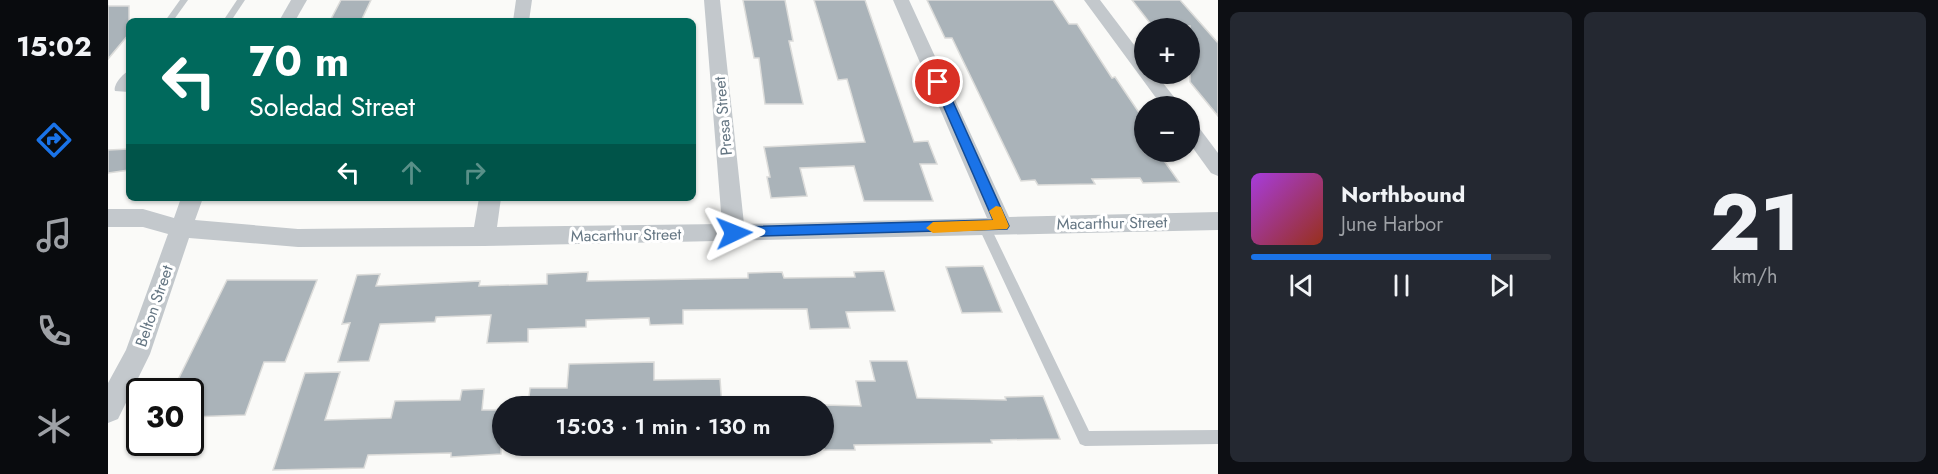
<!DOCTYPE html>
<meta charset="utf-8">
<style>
body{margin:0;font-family:Jost,sans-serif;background:#242831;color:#f1f3f6;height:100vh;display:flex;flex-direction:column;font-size:22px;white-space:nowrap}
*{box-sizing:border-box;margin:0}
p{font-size:20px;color:#9ea1a6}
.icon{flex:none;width:33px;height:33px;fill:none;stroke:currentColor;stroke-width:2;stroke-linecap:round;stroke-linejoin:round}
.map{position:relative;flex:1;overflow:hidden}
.sheet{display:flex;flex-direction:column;gap:12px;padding:12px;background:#0d0f14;width:720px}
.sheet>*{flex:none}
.hud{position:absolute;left:18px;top:18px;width:570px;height:183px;border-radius:9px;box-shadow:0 2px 4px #0004;background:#00695c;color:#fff;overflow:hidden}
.buttons{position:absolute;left:1026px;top:18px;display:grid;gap:12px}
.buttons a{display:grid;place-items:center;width:66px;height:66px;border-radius:50%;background:#171b24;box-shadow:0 2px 4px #0004;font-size:30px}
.speed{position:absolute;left:18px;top:378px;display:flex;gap:12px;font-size:30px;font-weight:700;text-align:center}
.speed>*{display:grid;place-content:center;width:78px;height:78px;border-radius:50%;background:#171b24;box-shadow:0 2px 4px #0004;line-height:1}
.speed .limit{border:3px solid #111;border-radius:9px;background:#fff;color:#111}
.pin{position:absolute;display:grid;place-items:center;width:51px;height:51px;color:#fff;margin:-26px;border:3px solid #fff;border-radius:50%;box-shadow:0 2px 6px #0007}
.me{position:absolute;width:66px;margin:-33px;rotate:88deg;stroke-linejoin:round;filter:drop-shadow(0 0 4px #0008)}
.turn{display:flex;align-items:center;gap:21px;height:126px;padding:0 24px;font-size:27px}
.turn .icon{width:78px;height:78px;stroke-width:2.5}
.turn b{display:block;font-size:42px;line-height:51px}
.lanes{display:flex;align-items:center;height:57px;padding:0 24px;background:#0003;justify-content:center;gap:30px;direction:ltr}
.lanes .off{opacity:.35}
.sheet .widget{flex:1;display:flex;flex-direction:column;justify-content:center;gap:9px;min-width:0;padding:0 21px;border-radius:9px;background:#242831}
.sheet .dial{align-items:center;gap:0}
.dial b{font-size:78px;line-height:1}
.song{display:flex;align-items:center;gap:18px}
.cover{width:72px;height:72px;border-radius:9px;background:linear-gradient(135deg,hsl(280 70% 55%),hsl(10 70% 35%))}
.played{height:6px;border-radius:3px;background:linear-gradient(90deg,#1a73e8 80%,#363941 80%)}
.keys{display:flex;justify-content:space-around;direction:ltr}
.sheet .tiles{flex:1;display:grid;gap:12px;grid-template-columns:repeat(2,1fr)}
.trip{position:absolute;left:384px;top:396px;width:342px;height:60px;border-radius:30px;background:#171b24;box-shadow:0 2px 4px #0004;font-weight:600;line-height:60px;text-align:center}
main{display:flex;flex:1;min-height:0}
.dock{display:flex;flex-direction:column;width:108px;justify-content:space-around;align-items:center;background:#090b0e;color:#9ea1a6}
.dock .icon{width:42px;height:42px}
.dock .current{color:#1a73e8}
.dock b{font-size:27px;color:#f1f3f6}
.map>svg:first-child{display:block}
.building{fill:#aab3b9;stroke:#dcdcda;stroke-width:1.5}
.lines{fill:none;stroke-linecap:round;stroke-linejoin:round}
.service{fill:#c3c8cc;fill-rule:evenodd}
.minor{fill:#c3c8cc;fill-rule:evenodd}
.route{fill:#1a73e8;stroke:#114b97;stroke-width:1.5}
.slow{fill:#f59e0b}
.labels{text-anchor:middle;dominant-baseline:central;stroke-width:6;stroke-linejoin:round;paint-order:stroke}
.street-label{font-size:16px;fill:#657683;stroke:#fff}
</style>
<main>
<nav class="dock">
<b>15:02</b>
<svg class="icon current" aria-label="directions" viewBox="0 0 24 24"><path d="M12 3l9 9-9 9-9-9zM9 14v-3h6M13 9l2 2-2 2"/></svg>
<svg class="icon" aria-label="music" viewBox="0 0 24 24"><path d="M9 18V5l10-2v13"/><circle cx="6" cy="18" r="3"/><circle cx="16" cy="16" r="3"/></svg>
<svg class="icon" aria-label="phone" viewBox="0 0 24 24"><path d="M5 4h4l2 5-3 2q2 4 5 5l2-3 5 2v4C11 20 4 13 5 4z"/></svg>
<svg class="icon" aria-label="climate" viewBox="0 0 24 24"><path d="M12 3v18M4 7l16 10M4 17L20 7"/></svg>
</nav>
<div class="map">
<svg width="1110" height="474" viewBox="0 0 1110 474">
<rect width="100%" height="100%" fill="#fafaf8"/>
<g class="building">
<polygon points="233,0 263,0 253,21 222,21"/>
<polygon points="635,0 677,0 685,41 681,41 695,104 657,104 651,58 646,58"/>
<polygon points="706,0 757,0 806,142 820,141 829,164 812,164 825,201 756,201 746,166 692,168 699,196 663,198 659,177 662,177 656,147 757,142 739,79 730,80"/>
<polygon points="819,0 945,0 961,24 969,24 1004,78 1007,77 1036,120 1036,152 1050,152 1071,182 1035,183 1032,178 984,179 987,184 930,185 927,180 913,181 844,38 837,38"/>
<polygon points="1024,0 1072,0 1110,43 1110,116 1082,82 1082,26 1045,27"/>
<polygon points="0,6 21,6 21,34 0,59"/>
<polygon points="21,149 21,170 0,173 0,150"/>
<polygon points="875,266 894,312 854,313 838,267"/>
<polygon points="776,271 787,311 738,312 742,328 702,329 699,309 575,310 575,324 542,325 541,318 478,320 478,327 420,329 420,342 379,343 383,315 328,317 327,322 272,324 261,361 230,362 242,323 234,324 249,275 272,274 268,286 372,281 371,286 439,284 439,274 480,272 479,281 640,278 640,273 674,272 676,278 747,277 746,272"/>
<polygon points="119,280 209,280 177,362 156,362 137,415 82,417 82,392 64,392"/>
<polygon points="762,361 799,361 809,398 898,400 897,397 935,396 952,439 883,440 884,443 746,445 747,450 716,450 716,405 753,406 748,381 767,381"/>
<polygon points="546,362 546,380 612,379 614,406 420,406 422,388 459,388 461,364"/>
<polygon points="232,372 217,420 283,418 287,401 352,400 354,390 376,389 374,410 394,410 393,454 343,457 343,453 260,455 256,468 165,470 197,373"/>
</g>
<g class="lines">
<g class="service">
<polygon points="72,0 80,0 65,21 57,21"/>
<polygon points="129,0 137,0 123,21 115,21"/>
<path d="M21,71V81L18,86H21V92L7,91C5,85 15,73 21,71Z"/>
<polygon points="876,221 880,223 882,226 981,431 1110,430 1110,444 977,446 972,444 870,226 872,223"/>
</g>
<g class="minor">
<polygon points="183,0 199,0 187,21 171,21"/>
<polygon points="408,0 424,0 421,21 405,21"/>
<polygon points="596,0 612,0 636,224 879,218 785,0 801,0 901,217 1110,212 1110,230 376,246 190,247 81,238 42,354 10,419 0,423 0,383 18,350 60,234 35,227 0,227 0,209 35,209 66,218 73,198 95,198 87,220 190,229 366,227 371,198 393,198 389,227 614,224"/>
<polygon points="976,0 992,0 1036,58 1036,74 1048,74 1073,106 1054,106"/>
<polygon points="1082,123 1089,125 1110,153 1110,176 1103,173 1082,144"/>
</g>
</g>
<polygon class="route" points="830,78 836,82 901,226 899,229 622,237 620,233 626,227 885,220 825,82"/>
<polygon class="slow" points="888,206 893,207 901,226 899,229 825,233 818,228 825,222 885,220 881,211"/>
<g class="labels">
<g class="street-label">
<text transform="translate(615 116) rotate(-95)">Presa Street</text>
<text transform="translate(1004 223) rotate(-1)">Macarthur Street</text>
<text transform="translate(518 235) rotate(-1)">Macarthur Street</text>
<text transform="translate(46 306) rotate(-71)">Belton Street</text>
</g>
</g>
</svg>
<div class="buttons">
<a>+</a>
<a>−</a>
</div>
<div class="speed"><div class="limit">30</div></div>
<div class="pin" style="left:830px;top:82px;background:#d93025"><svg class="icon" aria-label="arrive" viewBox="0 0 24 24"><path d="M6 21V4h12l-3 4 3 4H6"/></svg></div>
<svg class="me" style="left:626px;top:233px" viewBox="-20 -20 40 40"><path d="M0-17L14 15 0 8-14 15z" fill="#1a73e8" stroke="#fff" stroke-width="4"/></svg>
<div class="trip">15:03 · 1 min · 130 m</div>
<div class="hud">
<div class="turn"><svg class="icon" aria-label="left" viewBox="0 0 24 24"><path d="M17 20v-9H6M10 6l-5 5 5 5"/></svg><div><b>70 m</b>Soledad Street</div></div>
<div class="lanes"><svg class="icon" aria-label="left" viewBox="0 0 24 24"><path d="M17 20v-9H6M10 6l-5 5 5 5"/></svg><svg class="icon off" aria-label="ahead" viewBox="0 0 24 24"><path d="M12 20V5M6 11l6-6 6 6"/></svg><svg class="icon off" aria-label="right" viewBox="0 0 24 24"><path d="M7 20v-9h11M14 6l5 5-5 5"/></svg></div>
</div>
</div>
<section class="sheet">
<div class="tiles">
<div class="widget">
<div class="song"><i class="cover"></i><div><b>Northbound</b><p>June Harbor</p></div></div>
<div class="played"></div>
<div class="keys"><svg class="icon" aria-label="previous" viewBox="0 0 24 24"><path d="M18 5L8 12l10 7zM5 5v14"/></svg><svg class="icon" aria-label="pause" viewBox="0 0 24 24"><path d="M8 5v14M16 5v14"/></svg><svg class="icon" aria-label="next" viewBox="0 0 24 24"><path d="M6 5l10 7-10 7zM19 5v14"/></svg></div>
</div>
<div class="widget dial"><b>21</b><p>km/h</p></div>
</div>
</section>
</main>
